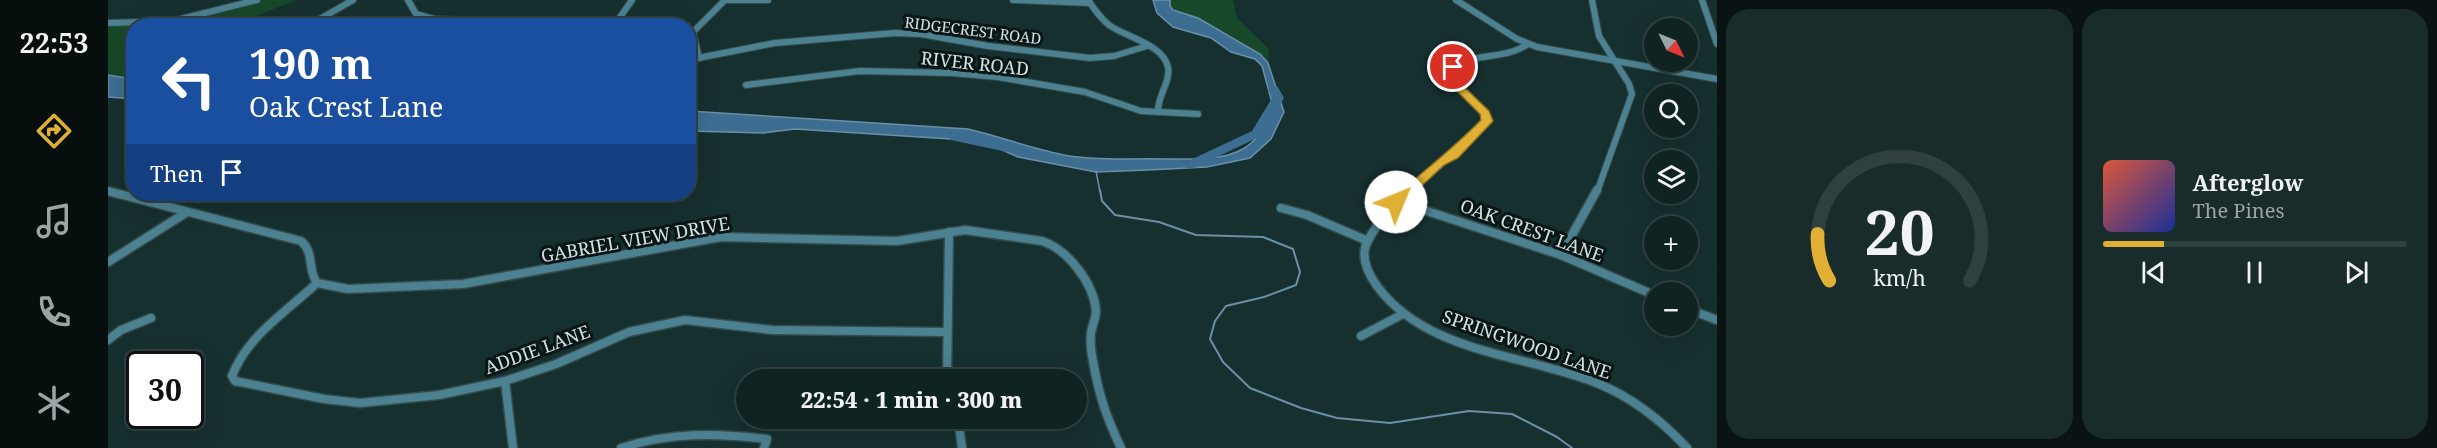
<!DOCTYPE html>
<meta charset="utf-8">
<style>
body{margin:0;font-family:"Noto Serif",serif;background:#192b2b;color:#f1f3f6;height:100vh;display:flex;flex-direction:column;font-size:22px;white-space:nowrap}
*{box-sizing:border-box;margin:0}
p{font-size:20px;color:#9ca4a6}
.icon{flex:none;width:33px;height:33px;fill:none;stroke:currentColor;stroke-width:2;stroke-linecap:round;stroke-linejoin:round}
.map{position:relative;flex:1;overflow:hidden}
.side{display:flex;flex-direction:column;gap:9px;padding:9px;background:#091313;width:720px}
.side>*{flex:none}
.guide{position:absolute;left:18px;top:18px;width:570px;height:183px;border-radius:24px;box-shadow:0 6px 24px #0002,0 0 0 2px #304041;background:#1a4fa0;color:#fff;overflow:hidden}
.needle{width:39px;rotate:133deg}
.buttons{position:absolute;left:1536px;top:18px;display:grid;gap:12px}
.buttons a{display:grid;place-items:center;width:54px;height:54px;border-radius:50%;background:#102323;box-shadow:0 6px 24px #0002,0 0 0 2px #304041;font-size:30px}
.speed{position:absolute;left:18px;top:351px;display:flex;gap:12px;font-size:30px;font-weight:700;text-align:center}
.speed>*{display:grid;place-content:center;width:78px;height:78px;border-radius:50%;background:#102323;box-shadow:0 6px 24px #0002,0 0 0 2px #304041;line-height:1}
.speed .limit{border:3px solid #111;border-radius:9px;background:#fff;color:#111}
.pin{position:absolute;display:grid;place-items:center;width:51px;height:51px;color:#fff;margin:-26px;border:3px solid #fff;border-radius:50%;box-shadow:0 2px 6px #0007}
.me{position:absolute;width:66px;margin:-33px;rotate:45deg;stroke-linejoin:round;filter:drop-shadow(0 0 4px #0008)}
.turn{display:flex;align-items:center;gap:21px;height:126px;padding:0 24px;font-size:27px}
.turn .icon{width:78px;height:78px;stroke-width:2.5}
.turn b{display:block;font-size:42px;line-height:51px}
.then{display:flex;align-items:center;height:57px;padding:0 24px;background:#0003;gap:12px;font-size:22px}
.side .widget{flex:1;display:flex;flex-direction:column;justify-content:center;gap:9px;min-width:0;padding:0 21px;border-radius:24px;background:#192b2b}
.side .dial{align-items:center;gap:0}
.dial svg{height:156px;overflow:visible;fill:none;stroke:#304041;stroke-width:7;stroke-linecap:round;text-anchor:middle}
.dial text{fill:#f1f3f6;stroke:none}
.song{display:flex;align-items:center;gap:18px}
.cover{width:72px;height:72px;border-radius:9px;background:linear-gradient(135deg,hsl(10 70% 55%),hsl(230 70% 35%))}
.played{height:6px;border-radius:3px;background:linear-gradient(90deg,#e0b034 20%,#304041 20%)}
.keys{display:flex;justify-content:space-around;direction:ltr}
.side .tiles{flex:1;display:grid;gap:9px;grid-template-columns:repeat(2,1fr)}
.trip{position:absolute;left:628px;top:369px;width:351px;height:60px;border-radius:30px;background:#102323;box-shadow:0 6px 24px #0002,0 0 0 2px #304041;font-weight:800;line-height:60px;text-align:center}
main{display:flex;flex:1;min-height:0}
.tab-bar{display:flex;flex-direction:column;width:108px;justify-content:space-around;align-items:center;background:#060e0e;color:#9ca4a6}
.tab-bar .icon{width:42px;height:42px}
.tab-bar .current{color:#e0b034}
.tab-bar b{font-size:27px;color:#f1f3f6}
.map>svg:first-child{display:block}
.green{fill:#174829}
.water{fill:#3d6e91;stroke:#6a90a9;stroke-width:1.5}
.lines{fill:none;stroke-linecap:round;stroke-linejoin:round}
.stream-far1{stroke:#6a90a9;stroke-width:1.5}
.stream{stroke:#6a90a9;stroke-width:2}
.river{fill:#3d6e91;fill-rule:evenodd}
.minor-far1-casing{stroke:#344b4b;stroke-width:8}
.minor-casing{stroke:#344b4b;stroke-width:11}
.minor-far1{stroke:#4c8191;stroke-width:6}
.minor{stroke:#4c8191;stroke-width:8}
.route{fill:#e0b034;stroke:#927222;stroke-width:1.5}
.labels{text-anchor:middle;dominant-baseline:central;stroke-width:6;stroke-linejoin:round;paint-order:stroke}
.far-street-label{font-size:15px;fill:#d2e1e1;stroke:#0a1515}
.street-label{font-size:18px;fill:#d2e1e1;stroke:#0a1515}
</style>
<main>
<nav class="tab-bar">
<b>22:53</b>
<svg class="icon current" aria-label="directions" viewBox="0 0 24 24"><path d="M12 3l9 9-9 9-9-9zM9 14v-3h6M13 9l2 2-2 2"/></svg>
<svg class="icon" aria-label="music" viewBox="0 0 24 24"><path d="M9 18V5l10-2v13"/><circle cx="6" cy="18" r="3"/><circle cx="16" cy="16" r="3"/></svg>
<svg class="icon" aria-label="phone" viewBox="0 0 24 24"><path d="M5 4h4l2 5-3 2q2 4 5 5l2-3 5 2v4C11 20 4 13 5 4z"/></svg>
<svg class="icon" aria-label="climate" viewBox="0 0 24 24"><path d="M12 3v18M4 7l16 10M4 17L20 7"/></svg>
</nav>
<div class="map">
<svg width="1609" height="448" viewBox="0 0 1609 448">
<rect width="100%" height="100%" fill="#162f2f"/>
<g class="green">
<polygon points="153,0 189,0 143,18 113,25 26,26 25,78 0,74 0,24 56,24 116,12"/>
<path d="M1062,0H1125L1129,18L1161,49L1160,63C1142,44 1114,31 1091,19C1082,15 1067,13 1062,6Z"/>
</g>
<g class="water">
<path d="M1045,0H1062V6L1065,10L1090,18L1152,54L1160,63L1176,112L1163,139L1142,158L1099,167L1040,170L988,172L910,157L874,141L687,129L655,133L581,131V111L860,129C894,137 927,150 962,156C994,161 1025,158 1058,159C1082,159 1114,161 1135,149C1150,140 1159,125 1166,110L1154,66L1147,59L1123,52L1103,38L1065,27L1049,13Z"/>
<polygon points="0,75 25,79 25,99 0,97"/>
</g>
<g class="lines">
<polyline class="stream-far1" points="988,171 992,192"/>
<polyline class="stream" points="992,190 994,201 1007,215 1051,222 1088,235 1155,237 1185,249 1192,272 1188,285 1156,297 1118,306 1107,321 1102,339 1115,362 1142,388 1193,408 1229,418 1282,423 1361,411 1404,414 1449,437 1464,448"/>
<g class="river">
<polygon points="1166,86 1170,87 1176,98 1153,136 1086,168 1078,168 1076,165 1078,162 1144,131 1164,98 1160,89"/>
<polygon points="847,133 903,145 905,148 899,152 843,140 841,137"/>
</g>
<defs>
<g id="minor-far1">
<polyline points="300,0 308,14 326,19 395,22 508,21"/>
<polyline points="620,0 660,0"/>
<polyline points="905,0 982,3"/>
<path d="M980,0C986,9 992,18 1001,25C1017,37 1055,44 1060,67C1063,82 1049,96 1050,112"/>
<polyline points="1348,0 1409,39 1429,47 1609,79"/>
<polyline points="1484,0 1491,36 1521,84 1524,94 1489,192"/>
<polyline points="1594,0 1609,44"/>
<polyline points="0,23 65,21 149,0"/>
<polyline points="215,26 212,19 245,0"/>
<polyline points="506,26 524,0"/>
<polyline points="591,58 585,32 617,0"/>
<polyline points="580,60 667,43 787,33 813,34 880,46 982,58 1006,56 1039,46"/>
<polyline points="638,85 752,71 844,73 890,77 977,92 1033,111 1090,114"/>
<path d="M1300,192L1353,147L1379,121L1377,113L1344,81L1342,75L1345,67C1368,52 1397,60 1420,44"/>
</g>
<g id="minor">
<path d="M1302,190C1288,203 1262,230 1257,248C1254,262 1261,275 1269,286C1319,354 1418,354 1491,384C1525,398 1554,421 1579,448"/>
<path d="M0,191L193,241C207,253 199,269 209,283L240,289L355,284L613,237L789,241L857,230L934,241C959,249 986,283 988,311C988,318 984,326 983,333C982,342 983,352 985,361C991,396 998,416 1013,448"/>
<polyline points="1273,196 1453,255 1546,295"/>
<polyline points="1173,208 1199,215 1260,241"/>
<polyline points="1453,255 1489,190"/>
<polyline points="0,262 79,212"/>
<path d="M209,283C179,311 139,336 124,376L127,381L216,399L252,403L331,395L397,381L448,364L521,332L577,320L664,330L838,332"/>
<polyline points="1580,309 1609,320"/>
<polyline points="1253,336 1295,314"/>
<polyline points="0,340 13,330 43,318"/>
<polyline points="839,380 841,232"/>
<polyline points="397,381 405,448"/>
<polyline points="850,418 854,448"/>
<path d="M513,448C562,432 608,433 659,439L656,448"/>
</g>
</defs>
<use href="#minor-far1" class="minor-far1-casing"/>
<use href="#minor" class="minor-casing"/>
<use href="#minor-far1" class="minor-far1"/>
<use href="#minor" class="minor"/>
</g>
<path class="route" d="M1345,64L1350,67L1348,75L1349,80L1381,111L1385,121L1350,158L1336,165L1293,205H1284L1282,202L1284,199C1314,172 1345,149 1373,120L1372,114L1339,81C1337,74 1337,66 1345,64Z"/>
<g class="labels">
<g class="far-street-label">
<text transform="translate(865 30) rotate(7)">RIDGECREST ROAD</text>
</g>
<g class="street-label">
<text transform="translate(867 63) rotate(6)">RIVER ROAD</text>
<text transform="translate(1424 230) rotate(20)">OAK CREST LANE</text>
<text transform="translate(527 239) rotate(-10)">GABRIEL VIEW DRIVE</text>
<text transform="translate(1419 344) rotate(19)">SPRINGWOOD LANE</text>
<text transform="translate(429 349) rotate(-20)">ADDIE LANE</text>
</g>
</g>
</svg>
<div class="buttons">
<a><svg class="needle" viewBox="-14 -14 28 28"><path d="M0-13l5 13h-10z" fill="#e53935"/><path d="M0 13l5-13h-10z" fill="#9ca4a6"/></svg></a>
<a><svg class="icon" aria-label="search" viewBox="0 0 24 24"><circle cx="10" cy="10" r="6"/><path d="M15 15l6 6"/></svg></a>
<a><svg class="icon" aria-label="layers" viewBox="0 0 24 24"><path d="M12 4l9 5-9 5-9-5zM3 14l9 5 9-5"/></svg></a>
<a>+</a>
<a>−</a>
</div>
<div class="speed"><div class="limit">30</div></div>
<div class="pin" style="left:1345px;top:67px;background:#d93025"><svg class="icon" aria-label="arrive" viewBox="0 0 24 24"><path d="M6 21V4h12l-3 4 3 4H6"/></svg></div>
<svg class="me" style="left:1288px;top:202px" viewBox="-20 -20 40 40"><circle r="19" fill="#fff"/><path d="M0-13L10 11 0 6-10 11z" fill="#e0b034"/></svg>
<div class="trip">22:54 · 1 min · 300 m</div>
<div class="guide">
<div class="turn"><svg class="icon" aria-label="left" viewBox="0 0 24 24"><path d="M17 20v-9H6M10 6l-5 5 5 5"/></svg><div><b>190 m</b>Oak Crest Lane</div></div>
<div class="then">Then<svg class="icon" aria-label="arrive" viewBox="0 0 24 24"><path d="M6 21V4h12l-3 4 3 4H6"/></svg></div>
</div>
</div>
<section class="side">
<div class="tiles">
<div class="widget dial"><svg viewBox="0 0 100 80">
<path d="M14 69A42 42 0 1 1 86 69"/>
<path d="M14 69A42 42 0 0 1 8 45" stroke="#e0b034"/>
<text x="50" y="56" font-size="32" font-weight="700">20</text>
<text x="50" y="72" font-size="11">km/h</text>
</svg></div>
<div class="widget">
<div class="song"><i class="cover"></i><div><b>Afterglow</b><p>The Pines</p></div></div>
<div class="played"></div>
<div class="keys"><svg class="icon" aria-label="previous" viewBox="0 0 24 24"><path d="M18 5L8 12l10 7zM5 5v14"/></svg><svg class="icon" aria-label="pause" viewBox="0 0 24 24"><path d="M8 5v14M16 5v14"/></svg><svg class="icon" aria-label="next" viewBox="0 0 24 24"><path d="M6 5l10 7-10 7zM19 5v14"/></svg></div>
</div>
</div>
</section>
</main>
